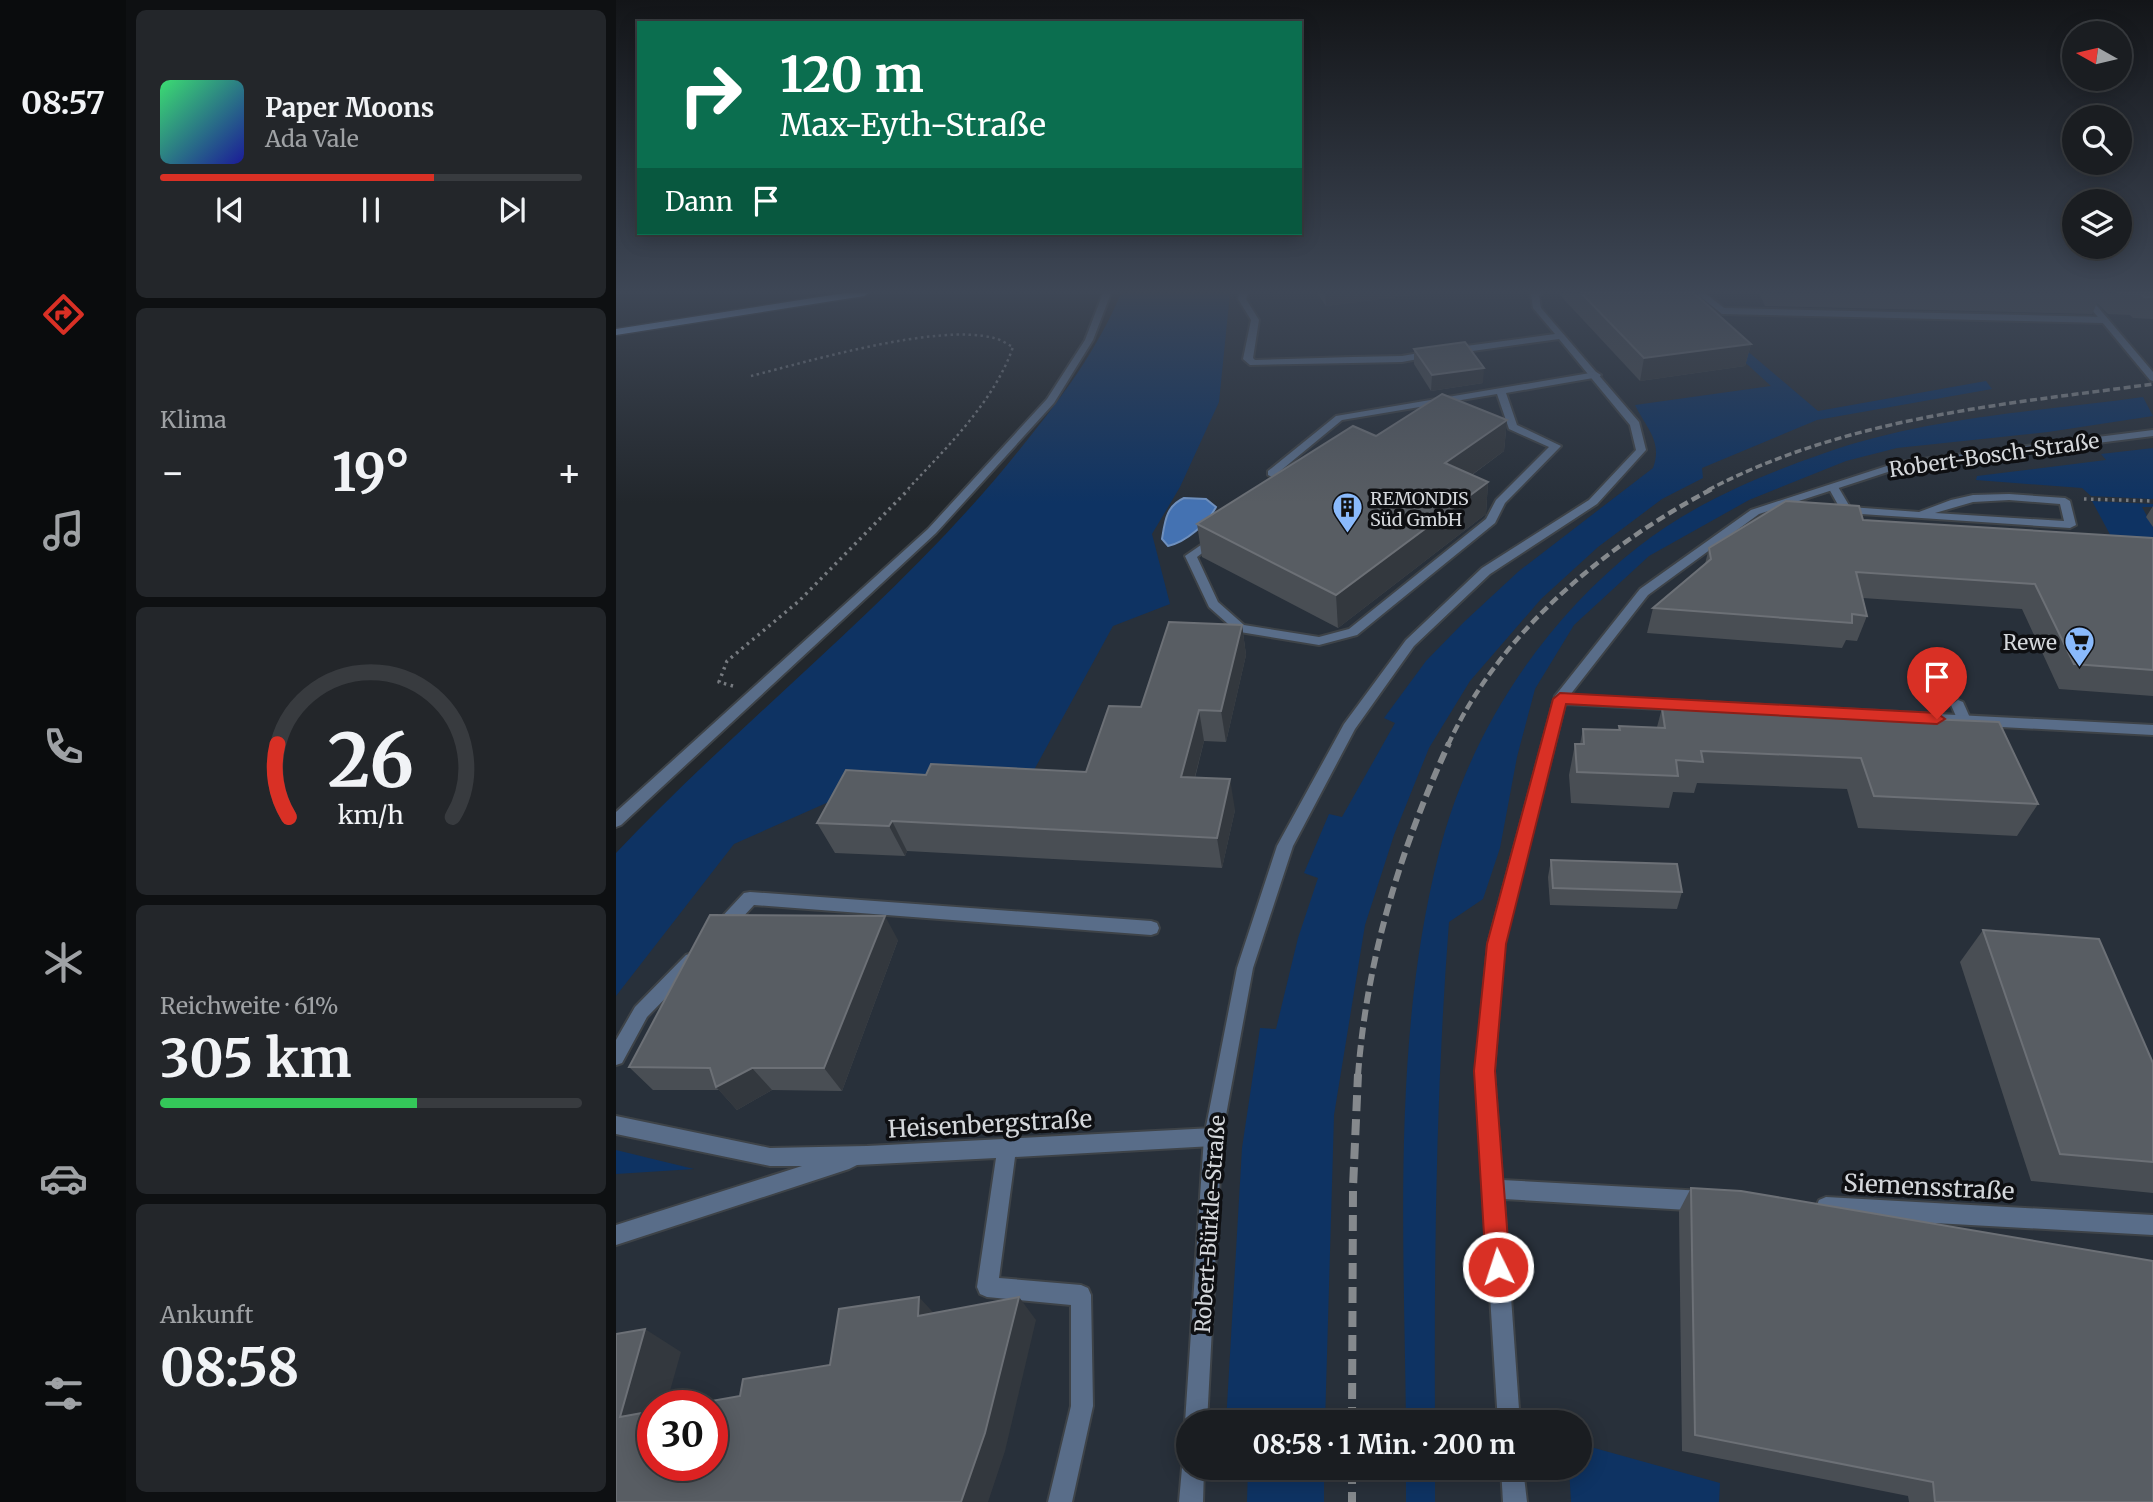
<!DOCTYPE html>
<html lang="de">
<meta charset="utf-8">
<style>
body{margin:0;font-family:Merriweather,serif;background:#23262a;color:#f1f3f6;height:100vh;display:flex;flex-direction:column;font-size:26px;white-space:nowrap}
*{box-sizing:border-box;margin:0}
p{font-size:23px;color:#9fa2a5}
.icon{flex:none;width:38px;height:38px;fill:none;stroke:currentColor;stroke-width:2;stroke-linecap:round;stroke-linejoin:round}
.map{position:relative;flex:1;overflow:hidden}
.sheet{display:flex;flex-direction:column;gap:10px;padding:10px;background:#0e1012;width:490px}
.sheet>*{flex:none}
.hud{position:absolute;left:21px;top:21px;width:665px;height:214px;border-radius:0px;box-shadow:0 4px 18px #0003,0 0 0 2px #383b3f;background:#0b6e4f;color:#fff;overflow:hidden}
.needle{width:46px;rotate:278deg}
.tools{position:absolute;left:1446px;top:21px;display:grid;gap:14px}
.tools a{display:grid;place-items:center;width:70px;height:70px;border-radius:50%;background:#1a1d21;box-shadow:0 4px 18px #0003,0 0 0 2px #383b3f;font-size:35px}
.speed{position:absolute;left:21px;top:1390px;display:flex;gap:14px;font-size:35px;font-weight:700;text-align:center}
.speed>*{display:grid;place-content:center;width:91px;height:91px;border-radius:50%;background:#1a1d21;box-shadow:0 4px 18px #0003,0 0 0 2px #383b3f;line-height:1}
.speed .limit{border:10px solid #d22;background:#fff;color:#111}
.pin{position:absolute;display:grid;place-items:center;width:60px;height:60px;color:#fff;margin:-72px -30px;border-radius:50% 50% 50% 0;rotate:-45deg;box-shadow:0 0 7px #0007}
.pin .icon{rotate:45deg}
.me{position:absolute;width:77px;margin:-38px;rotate:356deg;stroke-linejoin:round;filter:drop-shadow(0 0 5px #0008)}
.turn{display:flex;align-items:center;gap:24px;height:147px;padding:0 28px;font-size:32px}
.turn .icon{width:91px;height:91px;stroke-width:2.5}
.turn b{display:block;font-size:49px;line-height:60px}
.then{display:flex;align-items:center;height:66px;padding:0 28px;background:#0003;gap:14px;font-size:26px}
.big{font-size:52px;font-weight:700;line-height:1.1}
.sheet .widget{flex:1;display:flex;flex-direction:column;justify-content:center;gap:10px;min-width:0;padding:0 24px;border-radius:10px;background:#23262a}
.sheet .dial{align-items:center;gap:0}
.dial svg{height:182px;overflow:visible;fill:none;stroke:#383b3f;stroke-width:7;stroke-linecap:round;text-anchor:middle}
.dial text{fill:#f1f3f6;stroke:none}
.song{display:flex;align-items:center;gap:21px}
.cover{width:84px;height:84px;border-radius:10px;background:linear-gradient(135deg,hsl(140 70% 55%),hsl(240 70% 35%))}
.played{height:7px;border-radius:4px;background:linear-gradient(90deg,#d93025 65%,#383b3f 65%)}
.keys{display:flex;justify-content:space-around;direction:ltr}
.heat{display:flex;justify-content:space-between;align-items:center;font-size:38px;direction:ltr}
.charge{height:10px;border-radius:5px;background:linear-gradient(90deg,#34c759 61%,#383b3f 0)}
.trip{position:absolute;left:560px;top:1410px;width:416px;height:70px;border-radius:35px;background:#1a1d21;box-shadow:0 4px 18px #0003,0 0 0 2px #383b3f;font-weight:700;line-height:70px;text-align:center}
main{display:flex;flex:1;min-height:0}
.menu{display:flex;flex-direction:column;width:126px;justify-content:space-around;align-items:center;background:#0a0c0d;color:#9fa2a5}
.menu .icon{width:49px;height:49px}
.menu .current{color:#d93025}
.menu b{font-size:32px;color:#f1f3f6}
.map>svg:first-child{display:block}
.built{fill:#28303a;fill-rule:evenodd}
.green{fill:#0e3363}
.water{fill:#4472b2;stroke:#6f90be;stroke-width:2}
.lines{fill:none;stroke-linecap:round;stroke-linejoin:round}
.service-casing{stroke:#3e4348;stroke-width:4}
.minor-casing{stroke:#3e4348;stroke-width:4}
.tertiary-casing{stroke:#3e4348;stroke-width:4}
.primary-casing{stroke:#3e4348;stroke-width:3}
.path-far1{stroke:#777b80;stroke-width:2.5;stroke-dasharray:2.5 3.5;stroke-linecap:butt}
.path{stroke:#777b80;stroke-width:3.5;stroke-dasharray:2.5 4.5;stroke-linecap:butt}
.service{fill:#596d89;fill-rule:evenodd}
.minor{fill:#596d89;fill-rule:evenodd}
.tertiary{fill:#596d89;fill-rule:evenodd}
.primary{fill:#8ab4ed;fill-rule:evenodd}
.rail-far3{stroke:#85898d;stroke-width:3.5;stroke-dasharray:7 3.5;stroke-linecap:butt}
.rail-far2{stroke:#85898d;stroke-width:4.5;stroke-dasharray:9 4.5;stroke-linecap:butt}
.rail-far1{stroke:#85898d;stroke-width:6;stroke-dasharray:12 6;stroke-linecap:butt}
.rail{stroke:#85898d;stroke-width:8;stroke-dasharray:16 8;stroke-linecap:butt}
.wall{fill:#494e54}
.shaded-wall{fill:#33383e}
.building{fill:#585d63;stroke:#6c7076;stroke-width:2}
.route{fill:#d93025;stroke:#8d1f18;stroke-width:2}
.labels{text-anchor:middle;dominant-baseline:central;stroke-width:7;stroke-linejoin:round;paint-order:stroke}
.far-poi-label{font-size:18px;fill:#d4d7db;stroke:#0e0f12;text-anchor:start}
.street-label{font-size:21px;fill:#d4d7db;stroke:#0e0f12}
.poi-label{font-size:21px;fill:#d4d7db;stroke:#0e0f12;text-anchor:end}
.near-street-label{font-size:24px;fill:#d4d7db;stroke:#0e0f12}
</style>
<main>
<nav class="menu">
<b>08:57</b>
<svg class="icon current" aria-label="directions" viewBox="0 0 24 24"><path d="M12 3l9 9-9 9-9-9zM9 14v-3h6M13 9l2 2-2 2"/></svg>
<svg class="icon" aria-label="music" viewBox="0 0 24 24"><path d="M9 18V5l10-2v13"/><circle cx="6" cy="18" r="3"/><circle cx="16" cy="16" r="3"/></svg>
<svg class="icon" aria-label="phone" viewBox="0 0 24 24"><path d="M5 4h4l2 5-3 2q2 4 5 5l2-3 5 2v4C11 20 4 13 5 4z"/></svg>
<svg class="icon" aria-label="climate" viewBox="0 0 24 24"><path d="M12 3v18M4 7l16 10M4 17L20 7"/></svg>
<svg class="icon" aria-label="car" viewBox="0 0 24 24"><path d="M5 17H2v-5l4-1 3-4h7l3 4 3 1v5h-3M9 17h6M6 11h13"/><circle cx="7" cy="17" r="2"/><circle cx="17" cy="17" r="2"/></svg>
<svg class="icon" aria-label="filters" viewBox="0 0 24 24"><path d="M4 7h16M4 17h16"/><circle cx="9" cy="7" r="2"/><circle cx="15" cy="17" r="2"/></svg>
</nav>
<section class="sheet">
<div class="widget">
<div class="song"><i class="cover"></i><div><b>Paper Moons</b><p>Ada Vale</p></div></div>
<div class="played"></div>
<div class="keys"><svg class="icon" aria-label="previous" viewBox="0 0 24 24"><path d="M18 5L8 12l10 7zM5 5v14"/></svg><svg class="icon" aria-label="pause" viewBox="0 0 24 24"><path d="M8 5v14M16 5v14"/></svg><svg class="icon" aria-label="next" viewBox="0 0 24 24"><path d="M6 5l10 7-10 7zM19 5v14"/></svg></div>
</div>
<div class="widget"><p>Klima</p>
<div class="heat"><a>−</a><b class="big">19°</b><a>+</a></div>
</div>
<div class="widget dial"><svg viewBox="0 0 100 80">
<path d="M14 69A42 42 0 1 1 86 69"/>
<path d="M14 69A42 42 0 0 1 9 37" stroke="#d93025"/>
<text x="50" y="56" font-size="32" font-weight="700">26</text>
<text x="50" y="72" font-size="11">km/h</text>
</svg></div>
<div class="widget"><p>Reichweite · 61%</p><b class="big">305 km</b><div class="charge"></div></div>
<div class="widget"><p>Ankunft</p><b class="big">08:58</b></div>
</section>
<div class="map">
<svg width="1537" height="1502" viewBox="0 0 1537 1502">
<rect width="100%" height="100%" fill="#22272c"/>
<path class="built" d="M520,293H1537V1502H0V889L498,355ZM37,1405H96V1465H37ZM572,1423H964V1468H572Z"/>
<g class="green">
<path d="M505,293H614L603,402L564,487L536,534L554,604L497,626L407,790L242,789L118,844L0,996V853C132,713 288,596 408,444C446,397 482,349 505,293Z"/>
<path d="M1053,293H1063L1202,411L1370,381L1376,389L1201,420L1086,468L1087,478L1046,499L982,547L925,599L854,681L813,748L778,835L749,925L718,1115L709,1423H610L626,1148L644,1028L660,1029L682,938L702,878L688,873L713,814L726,817L779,723L768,718L810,661L848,622L903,571L1037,468C1047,441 1030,428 1019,405L1155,386Z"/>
<path d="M1527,397L1537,416L1432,432L1281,448L1230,461L1133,500L1033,556L958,625L919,689L901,757L884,848L867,899L833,922C820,1089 818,1255 819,1423H790C788,1235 776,1037 823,853C853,734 925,623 1022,547C1075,505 1142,476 1206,454C1310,417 1419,412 1527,397Z"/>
<polygon points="1537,448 1537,499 1475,496 1466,488 1360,480 1361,476 1490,460 1485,454"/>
<polygon points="1476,501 1537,504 1537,507 1526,507 1537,527 1537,564 1498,542"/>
<polygon points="0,1150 78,1169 0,1174"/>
<polygon points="964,1444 1104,1483 1103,1502 955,1502 953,1468 964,1468"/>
<polygon points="632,1468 708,1468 708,1502 631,1502"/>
<rect x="790" y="1468" width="29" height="34"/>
</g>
<path class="water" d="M568,498L590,499L600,507C592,523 570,542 552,546L546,539C549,521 550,506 568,498Z"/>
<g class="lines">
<defs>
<g id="service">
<polygon points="624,293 632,293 630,299 643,320 637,358 639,360 736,357 741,360 736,363 634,365 627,359 635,320 622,299"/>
<polygon points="1080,293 1089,293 1108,308 1489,317 1493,320 1489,323 1106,314"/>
<polygon points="980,372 985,375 983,377 890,393 901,425 945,446 889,503 879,523 741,635 703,645 624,632 620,631 593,607 569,556 601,534 605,535 605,539 581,557 602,602 628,625 703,637 733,629 870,519 880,500 933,447 893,429 881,394 726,420 663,472 681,481 681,485 673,485 652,475 652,471 720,416"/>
<path d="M1217,484L1221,485L1234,507L1303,512L1335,500L1357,495L1393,494L1449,498L1454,501L1460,525L1454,528L1230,513L1226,512L1212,487ZM1393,500L1444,504L1448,521L1319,513L1357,502Z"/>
<polygon points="1342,700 1347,702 1355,720 1353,723 1348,725 1343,723 1335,705"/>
<polygon points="134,892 535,921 541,923 543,928 541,933 535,935 138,905 113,932 107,934 101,932 99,927 101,922 128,893"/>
<polygon points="76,953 82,955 84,960 82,965 31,1017 6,1063 0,1065 0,1040 19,1007 70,955"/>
<polygon points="0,1116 154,1148 251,1146 597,1128 604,1131 606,1137 604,1143 597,1146 399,1157 383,1278 465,1285 472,1288 475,1295 477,1406 456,1502 432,1502 455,1406 455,1305 371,1297 364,1294 361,1287 380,1158 241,1165 233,1169 0,1245 0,1225 186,1166 154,1166 0,1134"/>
</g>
<g id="minor">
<polygon points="917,293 926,293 923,296 925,308 1023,422 1030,450 981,504 874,574 798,646 739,729 677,846 637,968 606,1137 591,1423 572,1423 572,1431 569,1423 588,1137 621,968 661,846 728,724 790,640 866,568 973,500 1020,450 1014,425 943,339 835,354 830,351 835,348 939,334 917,308 915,295"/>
<polygon points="1462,293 1470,293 1537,372 1537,381 1534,380"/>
<polygon points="815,351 818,352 818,356 786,362 736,363 731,360 736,357 786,356"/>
<polygon points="1537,430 1537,436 1284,468 1143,514 1032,595 954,695 1537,725 1537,735 949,704 888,944 878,1071 886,1180 1088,1191 1095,1194 1098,1201 1095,1208 1088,1211 888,1199 904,1423 882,1423 860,1071 872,944 939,696 1024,589 1135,510 1283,462"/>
<polygon points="1210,1197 1537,1215 1537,1235 1210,1217 1203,1214 1200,1207 1203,1200"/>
<polygon points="572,1459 572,1468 588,1468 587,1502 563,1502 566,1468 569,1460"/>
<polygon points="885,1468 907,1468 911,1502 887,1502"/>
</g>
<polygon id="tertiary" points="487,293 495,293 477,340 438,403 320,533 5,825 0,827 0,812 312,529 431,399 469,340"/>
<polygon id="primary" points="229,293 253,293 248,296 0,335 0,329"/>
</defs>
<use href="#service" class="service-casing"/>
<use href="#minor" class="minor-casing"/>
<use href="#tertiary" class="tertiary-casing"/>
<use href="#primary" class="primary-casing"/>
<path class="path-far1" d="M135,376C194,361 321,323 378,338C384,339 391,344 397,347C378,402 330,448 291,490"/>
<g class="path">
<polyline points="1468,499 1537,501"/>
<polyline points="117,686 103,682 111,661 183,601 293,489"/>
</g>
<use href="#service" class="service"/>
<use href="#minor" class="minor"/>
<use href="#tertiary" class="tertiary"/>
<use href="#primary" class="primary"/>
<path class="rail-far3" d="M1092,490C1232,417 1384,405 1537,384"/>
<path class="rail-far2" d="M832,745C883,633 989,545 1096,489"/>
<path class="rail-far1" d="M742,1075C751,958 784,850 833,743"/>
<g class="rail">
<polyline points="736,1423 737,1188 742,1074"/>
<polyline points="736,1468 736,1502"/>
</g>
</g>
<g class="wall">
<polygon points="701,293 804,293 804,294 710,306"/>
<polygon points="942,293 1078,293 1135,344 1129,366 1024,381"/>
<polygon points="1143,293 1537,293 1537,319 1517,318 1514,315 1492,314 1481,303 1476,314 1149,306"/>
<polygon points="798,349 867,383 815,391 798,364"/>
<polygon points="891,420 888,451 856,475 872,482 870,514 722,628 586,557 581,524"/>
<polygon points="1537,506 1537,527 1530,517"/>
<polygon points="1247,520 1537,538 1537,696 1443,689 1406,609 1247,598 1251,616 1241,641 1230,640 1226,648 1031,633 1037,608 1089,564 1093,548"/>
<polygon points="626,625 630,655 610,742 588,741 579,778 619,810 606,868 291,851 289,856 219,853 201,823 310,775 470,772 525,707"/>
<polygon points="1046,708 1383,722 1422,804 1401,836 1242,828 1231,789 1081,783 1078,793 1057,792 1053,808 955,803 953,775 959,744 964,744 967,729 1002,730 1003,726 1041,727"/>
<polygon points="935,860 1066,892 1061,909 934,905 932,877"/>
<polygon points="1367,930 1537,1063 1537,1193 1415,1181 1344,962"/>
<polygon points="282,940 226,1091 156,1090 121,1110 103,1090 37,1090 13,1067"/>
<polygon points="1075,1188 1537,1502 1293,1502 1292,1496 1066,1451 1063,1211"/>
</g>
<g class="shaded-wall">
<polygon points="709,293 804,293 804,294 710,306"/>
<polygon points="1135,344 1129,366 1024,381 1028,358"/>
<polygon points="868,368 867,383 815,391 816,375"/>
<polygon points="891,420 888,451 828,495 829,463"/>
<polygon points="872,482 870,514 722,628 720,595"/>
<polygon points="626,625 630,655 610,742 605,711"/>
<polygon points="583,710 588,741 571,807 565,777"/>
<polygon points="614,779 619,810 606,868 601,838"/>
<polygon points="276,821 291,851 289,856 273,826"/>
<polygon points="269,916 282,940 226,1091 208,1068"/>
<polygon points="136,1068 156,1090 121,1110 100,1087"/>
<polygon points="303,1297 325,1321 302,1316"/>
<polygon points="403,1297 420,1320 389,1451 372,1502 345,1502"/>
<polygon points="29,1329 65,1352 50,1405 37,1405 37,1433 4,1417"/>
</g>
<g class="building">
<polygon points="965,293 1078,293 1135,344 1028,358"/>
<polygon points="1501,293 1537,293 1537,297 1528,297 1525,294"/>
<polygon points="849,342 868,368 816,375 798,349"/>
<polygon points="826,394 891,420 829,463 872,482 720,595 581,524 737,426 760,436"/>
<polygon points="1170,501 1243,506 1247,520 1537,538 1537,670 1458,664 1419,584 1240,572 1251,616 1236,614 1236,623 1037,608 1095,559 1093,548"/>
<polygon points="553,622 626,625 605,711 583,710 565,777 614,779 601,838 276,821 273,826 201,823 230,770 310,775 315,764 470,772 493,706 525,707"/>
<polygon points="1046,708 1383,722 1422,804 1258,796 1245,758 1085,751 1087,762 1060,760 1062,776 961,772 959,744 968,744 967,729 1004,730 1003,726 1049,728"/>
<polygon points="935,860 1061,864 1066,892 937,888"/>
<polygon points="94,915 269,916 208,1068 136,1068 100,1087 94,1068 13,1067"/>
<polygon points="1367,930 1483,939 1537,1063 1537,1162 1444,1154"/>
<polygon points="1075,1188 1125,1191 1537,1261 1537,1502 1319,1502 1317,1482 1079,1435"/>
<polygon points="303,1297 302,1316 403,1297 369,1433 345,1502 0,1502 0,1334 29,1329 4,1417 37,1411 37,1465 96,1465 96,1405 73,1405 124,1396 127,1379 214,1365 223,1309"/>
</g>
<linearGradient id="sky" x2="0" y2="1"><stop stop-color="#131518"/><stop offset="0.58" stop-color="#3e4756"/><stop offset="1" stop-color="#3e4756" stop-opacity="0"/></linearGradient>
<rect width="1537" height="503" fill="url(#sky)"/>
<polygon class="route" points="944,693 1321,713 1329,719 1321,724 950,704 890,944 879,1071 894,1267 890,1275 882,1279 874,1275 870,1267 858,1071 871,944 937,699"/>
<defs>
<symbol id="building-pin" viewBox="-11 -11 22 30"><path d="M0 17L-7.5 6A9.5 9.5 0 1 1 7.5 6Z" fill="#8abafc" stroke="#0e0f12"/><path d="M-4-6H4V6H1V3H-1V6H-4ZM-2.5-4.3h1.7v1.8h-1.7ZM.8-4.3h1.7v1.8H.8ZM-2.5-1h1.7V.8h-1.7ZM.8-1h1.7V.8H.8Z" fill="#111"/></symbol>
<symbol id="supermarket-pin" viewBox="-11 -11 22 30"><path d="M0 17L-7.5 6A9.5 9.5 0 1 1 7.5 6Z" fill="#8abafc" stroke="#0e0f12"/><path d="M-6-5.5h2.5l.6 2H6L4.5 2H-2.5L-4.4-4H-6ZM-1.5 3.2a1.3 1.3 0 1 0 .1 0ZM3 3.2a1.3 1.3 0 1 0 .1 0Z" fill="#111"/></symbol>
</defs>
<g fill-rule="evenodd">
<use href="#building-pin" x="714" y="490" width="35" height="47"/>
<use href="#supermarket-pin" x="1446" y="624" width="35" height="47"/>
</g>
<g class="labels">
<g class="far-poi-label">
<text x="754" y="498">REMONDIS<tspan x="754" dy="21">Süd GmbH</tspan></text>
</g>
<g class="street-label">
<text transform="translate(1378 455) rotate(-8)">Robert-Bosch-Straße</text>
<text transform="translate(594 1224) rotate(-86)">Robert-Bürkle-Straße</text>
</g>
<g class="poi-label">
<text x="1441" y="642">Rewe</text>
</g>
<g class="near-street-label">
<text transform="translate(374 1124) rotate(-3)">Heisenbergstraße</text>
<text transform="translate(1313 1187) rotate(3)">Siemensstraße</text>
</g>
</g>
</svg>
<div class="tools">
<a><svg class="needle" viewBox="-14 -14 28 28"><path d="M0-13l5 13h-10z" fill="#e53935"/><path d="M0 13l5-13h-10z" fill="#9fa2a5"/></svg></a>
<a><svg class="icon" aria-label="search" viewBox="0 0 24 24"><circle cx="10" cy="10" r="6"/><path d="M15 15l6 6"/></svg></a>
<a><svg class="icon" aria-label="layers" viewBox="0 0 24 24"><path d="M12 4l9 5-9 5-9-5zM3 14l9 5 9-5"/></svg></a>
</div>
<div class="speed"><div class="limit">30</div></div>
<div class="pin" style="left:1321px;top:719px;background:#d93025"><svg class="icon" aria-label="arrive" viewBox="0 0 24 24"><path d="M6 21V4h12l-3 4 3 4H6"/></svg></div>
<svg class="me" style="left:882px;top:1267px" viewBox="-20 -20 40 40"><circle r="17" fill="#d93025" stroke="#fff" stroke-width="3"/><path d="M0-11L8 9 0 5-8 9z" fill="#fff"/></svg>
<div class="trip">08:58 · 1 Min. · 200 m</div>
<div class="hud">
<div class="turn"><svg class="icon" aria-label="right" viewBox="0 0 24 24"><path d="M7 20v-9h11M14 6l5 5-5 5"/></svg><div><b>120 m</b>Max-Eyth-Straße</div></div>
<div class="then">Dann<svg class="icon" aria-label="arrive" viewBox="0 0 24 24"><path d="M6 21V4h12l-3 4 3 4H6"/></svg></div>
</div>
</div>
</main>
